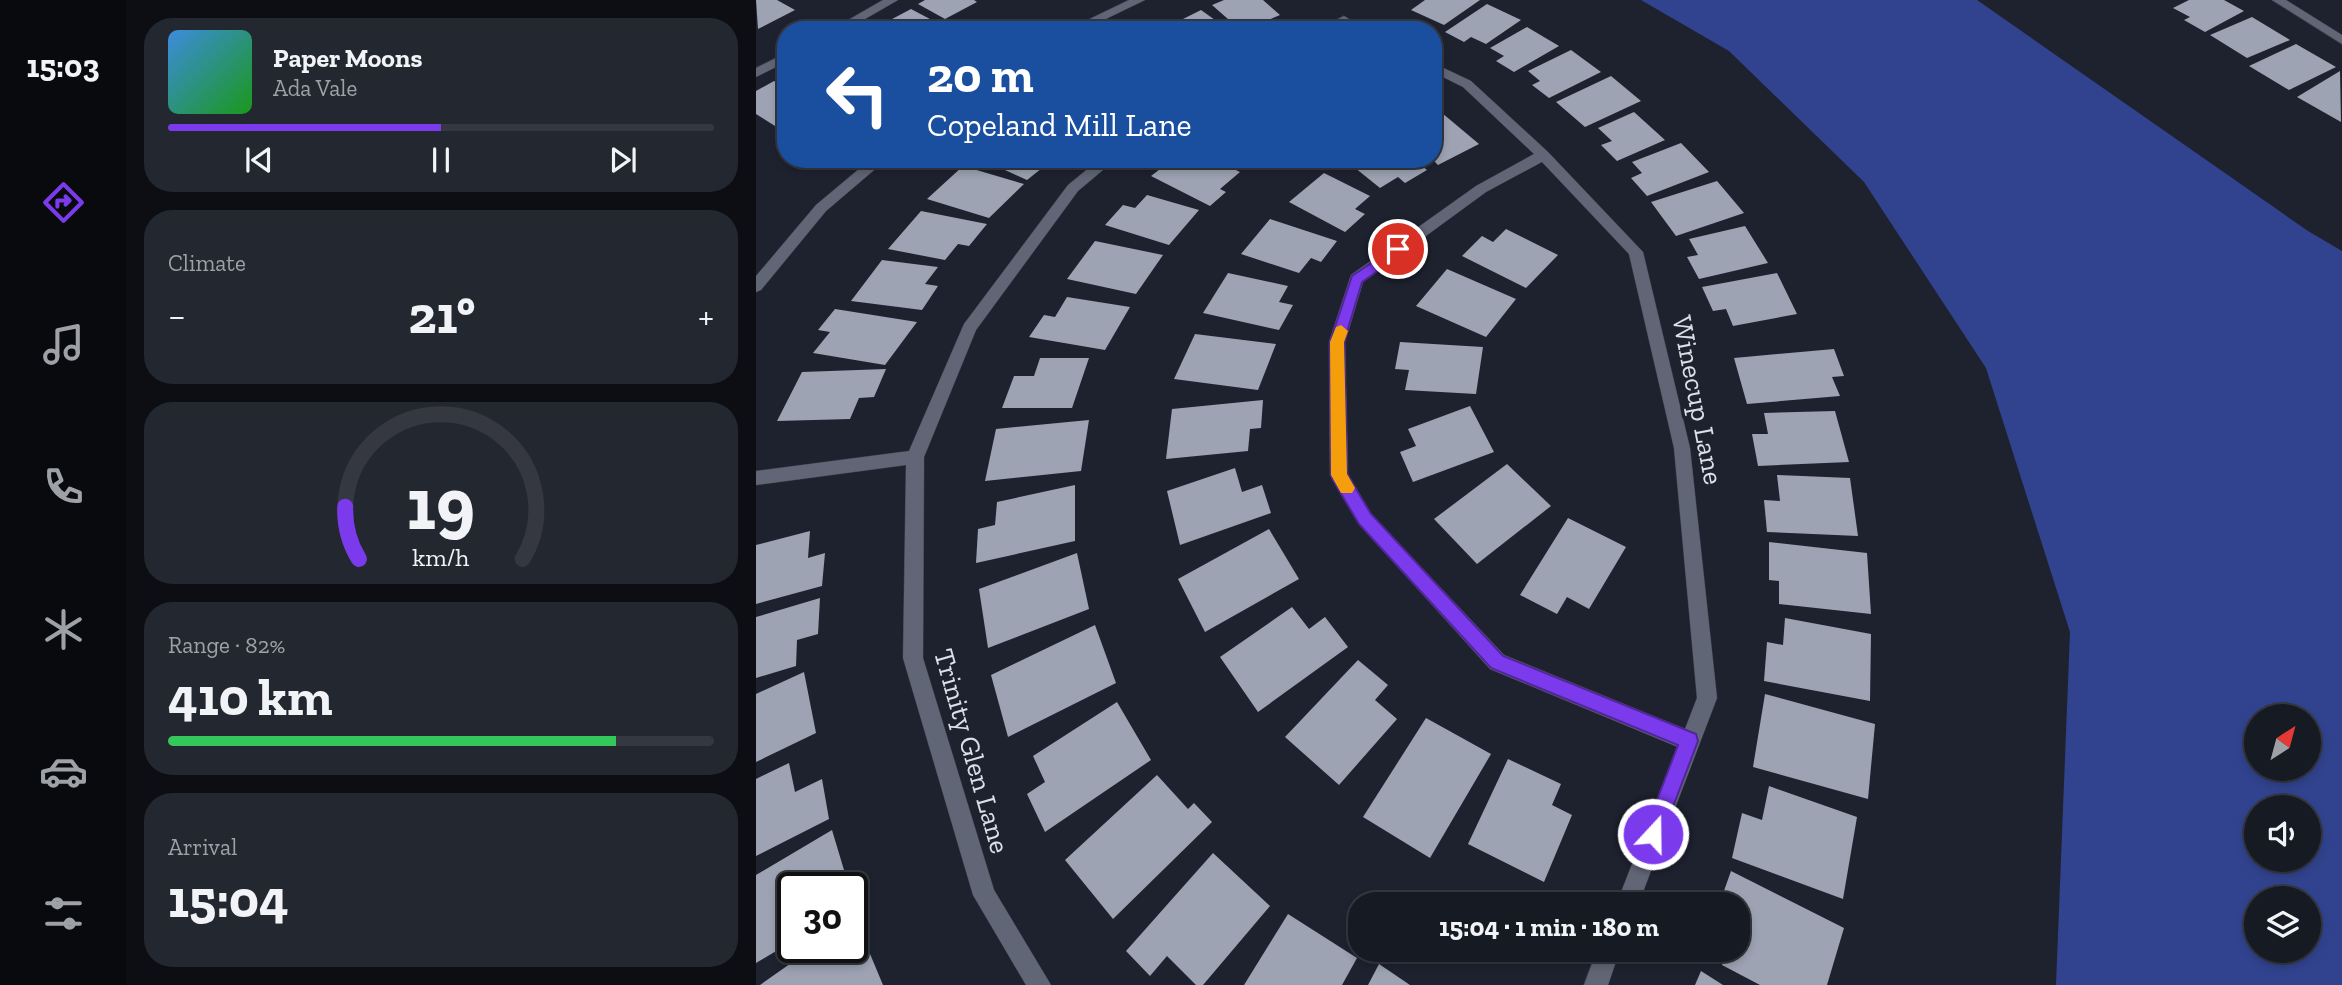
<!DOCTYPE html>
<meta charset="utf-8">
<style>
body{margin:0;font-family:"Zilla Slab",serif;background:#232730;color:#f1f3f6;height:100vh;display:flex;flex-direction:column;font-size:26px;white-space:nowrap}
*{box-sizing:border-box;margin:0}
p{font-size:23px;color:#9ea1a6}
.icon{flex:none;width:38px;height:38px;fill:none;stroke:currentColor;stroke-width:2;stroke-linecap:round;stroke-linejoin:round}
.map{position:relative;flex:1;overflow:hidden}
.details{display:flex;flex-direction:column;gap:18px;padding:18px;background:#0c0e13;width:630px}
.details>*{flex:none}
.top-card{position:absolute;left:21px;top:21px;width:665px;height:147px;border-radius:28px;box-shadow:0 4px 10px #0003,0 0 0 2px #353841;background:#1a4fa0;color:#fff;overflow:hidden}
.needle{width:46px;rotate:36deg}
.fabs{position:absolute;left:1488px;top:704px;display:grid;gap:14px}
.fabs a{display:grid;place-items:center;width:77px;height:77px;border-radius:50%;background:#161a23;box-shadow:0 4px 10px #0003,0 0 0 2px #353841;font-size:35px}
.speed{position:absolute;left:21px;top:872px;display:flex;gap:14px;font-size:35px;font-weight:700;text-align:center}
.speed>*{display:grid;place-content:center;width:91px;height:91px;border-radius:50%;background:#161a23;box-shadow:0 4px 10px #0003,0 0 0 2px #353841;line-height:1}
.speed .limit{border:4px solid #111;border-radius:10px;background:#fff;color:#111}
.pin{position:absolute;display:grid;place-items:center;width:60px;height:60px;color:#fff;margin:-30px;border:4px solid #fff;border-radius:50%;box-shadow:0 2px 7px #0007}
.me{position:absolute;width:77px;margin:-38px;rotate:21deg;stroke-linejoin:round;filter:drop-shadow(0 0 5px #0008)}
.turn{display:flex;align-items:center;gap:24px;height:147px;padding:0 35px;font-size:32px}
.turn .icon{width:91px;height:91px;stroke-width:2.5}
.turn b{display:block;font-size:49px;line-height:60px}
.big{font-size:52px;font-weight:700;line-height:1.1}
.details .tile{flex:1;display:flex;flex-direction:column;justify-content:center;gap:10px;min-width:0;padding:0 24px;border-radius:28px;background:#232730}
.details .dial{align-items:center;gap:0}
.dial svg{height:182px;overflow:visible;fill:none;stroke:#353841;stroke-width:7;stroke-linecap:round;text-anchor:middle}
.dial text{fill:#f1f3f6;stroke:none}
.song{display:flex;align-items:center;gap:21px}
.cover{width:84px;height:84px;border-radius:10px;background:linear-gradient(135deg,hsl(210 70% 55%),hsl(120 70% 35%))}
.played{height:7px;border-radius:4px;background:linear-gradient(90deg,#7c3aed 50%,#353841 50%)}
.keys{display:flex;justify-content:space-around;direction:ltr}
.heat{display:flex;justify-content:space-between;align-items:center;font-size:38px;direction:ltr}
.charge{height:10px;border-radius:5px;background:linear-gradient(90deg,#34c759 82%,#353841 0)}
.trip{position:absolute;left:592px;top:892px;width:402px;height:70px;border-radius:28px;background:#161a23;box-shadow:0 4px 10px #0003,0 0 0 2px #353841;font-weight:700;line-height:70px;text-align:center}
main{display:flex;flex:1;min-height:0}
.menu{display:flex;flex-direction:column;width:126px;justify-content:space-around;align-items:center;background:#090a0e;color:#9ea1a6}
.menu .icon{width:49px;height:49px}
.menu .active{color:#7c3aed}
.menu b{font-size:32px;color:#f1f3f6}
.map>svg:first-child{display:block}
.water{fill:#31438e;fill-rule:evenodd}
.building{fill:#9da3b3}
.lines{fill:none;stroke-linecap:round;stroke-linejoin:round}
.minor-casing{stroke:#3b3e49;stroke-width:1}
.minor{fill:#616676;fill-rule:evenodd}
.route{fill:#7c3aed;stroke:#51269a;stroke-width:2}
.slow{fill:#f59e0b}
.labels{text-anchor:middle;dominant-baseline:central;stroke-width:7;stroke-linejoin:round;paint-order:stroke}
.street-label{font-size:28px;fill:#dde0e9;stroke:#1e222f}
</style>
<main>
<nav class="menu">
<b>15:03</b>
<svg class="icon active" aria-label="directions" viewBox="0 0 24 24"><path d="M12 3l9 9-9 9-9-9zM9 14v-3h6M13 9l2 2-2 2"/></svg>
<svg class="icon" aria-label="music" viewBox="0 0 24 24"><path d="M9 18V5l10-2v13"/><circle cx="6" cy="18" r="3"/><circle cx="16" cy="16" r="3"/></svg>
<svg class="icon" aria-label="phone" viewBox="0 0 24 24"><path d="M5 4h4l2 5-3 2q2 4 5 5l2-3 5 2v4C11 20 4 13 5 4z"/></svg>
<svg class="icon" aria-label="climate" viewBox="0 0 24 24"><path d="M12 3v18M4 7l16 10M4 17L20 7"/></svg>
<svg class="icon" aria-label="car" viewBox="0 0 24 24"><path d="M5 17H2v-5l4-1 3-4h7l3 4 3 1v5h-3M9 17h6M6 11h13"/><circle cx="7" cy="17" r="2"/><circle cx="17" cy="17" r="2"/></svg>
<svg class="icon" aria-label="filters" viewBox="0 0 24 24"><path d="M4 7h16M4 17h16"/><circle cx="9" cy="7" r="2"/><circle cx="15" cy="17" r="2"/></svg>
</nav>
<section class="details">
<div class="tile">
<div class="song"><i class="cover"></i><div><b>Paper Moons</b><p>Ada Vale</p></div></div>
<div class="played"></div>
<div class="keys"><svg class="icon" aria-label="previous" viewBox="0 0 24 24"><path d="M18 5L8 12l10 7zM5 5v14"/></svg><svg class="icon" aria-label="pause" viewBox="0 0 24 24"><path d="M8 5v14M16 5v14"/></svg><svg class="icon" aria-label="next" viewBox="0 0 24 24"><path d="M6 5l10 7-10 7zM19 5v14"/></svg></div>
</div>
<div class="tile"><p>Climate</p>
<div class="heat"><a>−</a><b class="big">21°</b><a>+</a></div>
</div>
<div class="tile dial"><svg viewBox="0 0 100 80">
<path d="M14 69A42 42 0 1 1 86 69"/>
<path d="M14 69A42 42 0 0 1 8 46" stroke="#7c3aed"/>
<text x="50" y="56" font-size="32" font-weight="700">19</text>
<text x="50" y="72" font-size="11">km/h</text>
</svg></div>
<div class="tile"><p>Range · 82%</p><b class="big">410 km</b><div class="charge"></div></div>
<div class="tile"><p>Arrival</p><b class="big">15:04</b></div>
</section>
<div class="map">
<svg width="1586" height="985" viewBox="0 0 1586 985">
<rect width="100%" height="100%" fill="#1e222f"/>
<path class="water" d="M885,0H1221L1552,231L1586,251V985H1300L1314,632L1230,368L1108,182L973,51ZM1500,716H1552V768H1500ZM1500,807H1552V859H1500ZM1500,898H1552V950H1500Z"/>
<g class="building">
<polygon points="0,0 21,0 39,10 2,29"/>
<polygon points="169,0 218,0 221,2 189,19 162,4"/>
<polygon points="468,0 507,0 524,15 503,24 497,20 481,27 456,5"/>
<polygon points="669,0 724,0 688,25 655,10"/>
<polygon points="1433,0 1468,0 1488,11 1449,32 1428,20 1434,17 1417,8"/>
<polygon points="731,4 765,20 730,44 715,37 708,42 689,32"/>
<polygon points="155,9 191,28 126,30 121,27"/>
<polygon points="445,10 473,30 405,30"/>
<polygon points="1496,17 1534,40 1491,58 1454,35"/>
<polygon points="771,27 803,46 758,72 740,61 748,56 734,48"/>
<polygon points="1540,44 1580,67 1533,90 1493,66"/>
<polygon points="815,50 845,72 793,98 776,85 784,81 772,71"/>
<polygon points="1584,71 1585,122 1541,97"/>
<polygon points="855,76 885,101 829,127 800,102"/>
<polygon points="18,81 30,88 30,120 19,126 0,114 0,91"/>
<polygon points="680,108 723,144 682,165 677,160 677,110"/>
<polygon points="878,112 909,140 861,161 845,145 856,141 842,128"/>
<polygon points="925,143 953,172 891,196 875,178 886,173 876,162"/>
<polygon points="225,159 292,159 295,161 271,180"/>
<polygon points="417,159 457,159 484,172 464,189 470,192 454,206 395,176"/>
<polygon points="588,159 657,159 671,170 649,183 642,177 624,188"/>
<polygon points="207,166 268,184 233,218 171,199"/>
<polygon points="568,173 614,196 599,209 609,214 589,232 533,202"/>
<polygon points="961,181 988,213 920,236 895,202"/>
<polygon points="391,195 443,210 413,245 349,225 367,205 379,208"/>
<polygon points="165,211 231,224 213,246 202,244 189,260 132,249"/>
<polygon points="514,219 581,241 565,262 555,258 543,273 485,254"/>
<polygon points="989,226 1012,263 943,279 931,257 942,255 933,239"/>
<polygon points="750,229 802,255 770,288 706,256 726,236 737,242"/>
<polygon points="339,241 407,255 380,294 311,279"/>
<polygon points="126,260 182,267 169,284 182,286 166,310 95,301"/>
<polygon points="691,269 760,299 730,337 660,306"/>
<polygon points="472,273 532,286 523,302 537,305 523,330 447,313"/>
<polygon points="1021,273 1041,314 977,326 970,309 957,311 946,287"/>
<polygon points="311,297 374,307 349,350 273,337 288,315 299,317"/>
<polygon points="79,309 161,322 129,365 57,353 74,332 62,330"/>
<polygon points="439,334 520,344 502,390 418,379"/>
<polygon points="644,342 727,347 720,394 649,390 653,370 639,369"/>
<polygon points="1078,349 1088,376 1076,377 1084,396 991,404 978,358"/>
<polygon points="284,358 333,358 316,408 246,408 258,376 278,376"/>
<polygon points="130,369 118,397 103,398 94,419 21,421 46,372"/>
<polygon points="507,400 505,428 494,429 492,451 410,459 416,409"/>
<polygon points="714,406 738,452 657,482 644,452 660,446 652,429"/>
<polygon points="1079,411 1093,462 1002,466 996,434 1012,434 1008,413"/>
<polygon points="333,420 325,471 229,481 240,429"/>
<polygon points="751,464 795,506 721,564 678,519"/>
<polygon points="479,468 486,492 506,485 515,513 424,545 411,491"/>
<polygon points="1021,475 1094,478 1102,536 1011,532 1008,500 1024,501"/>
<polygon points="319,485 319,541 220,563 222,529 239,525 241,502"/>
<polygon points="812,518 870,547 833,609 811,597 801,614 764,595"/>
<polygon points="513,529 543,579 449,632 422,579"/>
<polygon points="54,531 52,558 69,553 66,586 0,604 0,545"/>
<polygon points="1013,542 1111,553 1115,614 1023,604 1023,581 1013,580"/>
<polygon points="321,553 333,609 232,648 223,589"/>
<polygon points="64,598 62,634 41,640 40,666 0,678 0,617"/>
<polygon points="536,607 553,629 569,617 592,647 502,712 464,657"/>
<polygon points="1029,618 1115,634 1114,701 1008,681 1011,642 1027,645"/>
<polygon points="339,625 360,683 252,737 235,675"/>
<polygon points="602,660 632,685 619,700 641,719 583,785 529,737"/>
<polygon points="48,672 60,733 0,762 0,694"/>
<polygon points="1009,694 1119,724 1112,799 997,767"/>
<polygon points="361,702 395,760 289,832 271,794 289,782 277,756"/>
<polygon points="670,718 735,754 674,858 607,817"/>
<polygon points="752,759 805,784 796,805 816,815 788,882 712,844"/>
<polygon points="33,763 39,792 66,779 73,819 0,856 0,779"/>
<polygon points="401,775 432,809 438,803 456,822 357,919 309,860"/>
<polygon points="1013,786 1101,817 1087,899 976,858 986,813 1006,820"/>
<polygon points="76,830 91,880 78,887 37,887 37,941 0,963 0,875"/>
<polygon points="457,853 514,906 447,985 440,985 411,956 394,976 370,951"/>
<polygon points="975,871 1088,928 1071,985 1004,985 966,965 971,950 982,950 982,905 963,905"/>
<polygon points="532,914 601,958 586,985 488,985"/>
<polygon points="99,918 127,985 4,985 58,947 96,947 96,920"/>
<polygon points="623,964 654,985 612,985"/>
<polygon points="945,971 967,985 939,985"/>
</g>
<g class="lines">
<defs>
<g id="minor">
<polygon points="127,0 142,0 90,30 75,30"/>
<polygon points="373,0 389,0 327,30 311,30"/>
<polygon points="1516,0 1530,0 1586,35 1586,44"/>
<polygon points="588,16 612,30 597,30 588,25 576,30 560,30"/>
<polygon points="30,53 30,62 0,77 0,68"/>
<path d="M677,63L715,81L792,152L887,252L934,448L961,698L882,905H860L922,747L734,669L603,524L574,475L573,342L595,275L720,186L778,154L707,87L677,72ZM786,162L873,254L918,448L941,698L929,729L748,655L615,514L592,474L589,342L607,282L730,192Z"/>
<polygon points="115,159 131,159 70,211 5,290 0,292 0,276 60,205"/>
<polygon points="344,159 360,159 322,191 220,330 168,457 167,658 238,890 295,985 270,985 217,895 147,658 150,465 0,485 0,471 153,451 208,324 312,185"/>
<polygon points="841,950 864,950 852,985 828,985"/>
</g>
</defs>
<use href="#minor" class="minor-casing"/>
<use href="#minor" class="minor"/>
</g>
<polygon class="route" points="642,245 649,249 647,253 606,282 588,342 591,474 615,514 747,656 940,734 942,741 904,841 897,844 890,841 888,834 922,745 735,668 603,524 577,480 575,475 574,342 596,276"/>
<polygon class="slow" points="585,325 592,331 588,342 591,474 599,488 596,493 585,493 575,475 574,342 580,327"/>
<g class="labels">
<g class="street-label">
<text transform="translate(942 400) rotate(79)">Winecup Lane</text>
<text transform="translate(216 751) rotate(74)">Trinity Glen Lane</text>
</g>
</g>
</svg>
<div class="fabs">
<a><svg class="needle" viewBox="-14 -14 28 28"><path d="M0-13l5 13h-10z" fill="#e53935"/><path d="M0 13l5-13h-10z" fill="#9ea1a6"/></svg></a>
<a><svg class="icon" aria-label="sound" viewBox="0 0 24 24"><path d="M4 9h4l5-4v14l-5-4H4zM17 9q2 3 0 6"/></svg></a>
<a><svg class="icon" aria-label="layers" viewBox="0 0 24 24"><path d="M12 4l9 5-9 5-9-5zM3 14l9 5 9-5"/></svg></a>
</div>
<div class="speed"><div class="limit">30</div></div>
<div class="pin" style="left:642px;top:249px;background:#d93025"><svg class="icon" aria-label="arrive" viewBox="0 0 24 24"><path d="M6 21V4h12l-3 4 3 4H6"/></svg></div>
<svg class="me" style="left:897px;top:834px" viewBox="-20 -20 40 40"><circle r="17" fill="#7c3aed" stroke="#fff" stroke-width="3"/><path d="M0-11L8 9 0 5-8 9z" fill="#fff"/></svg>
<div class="trip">15:04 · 1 min · 180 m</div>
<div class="top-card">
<div class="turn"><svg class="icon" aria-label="left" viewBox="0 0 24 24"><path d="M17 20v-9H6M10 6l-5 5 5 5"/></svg><div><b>20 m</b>Copeland Mill Lane</div></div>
</div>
</div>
</main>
